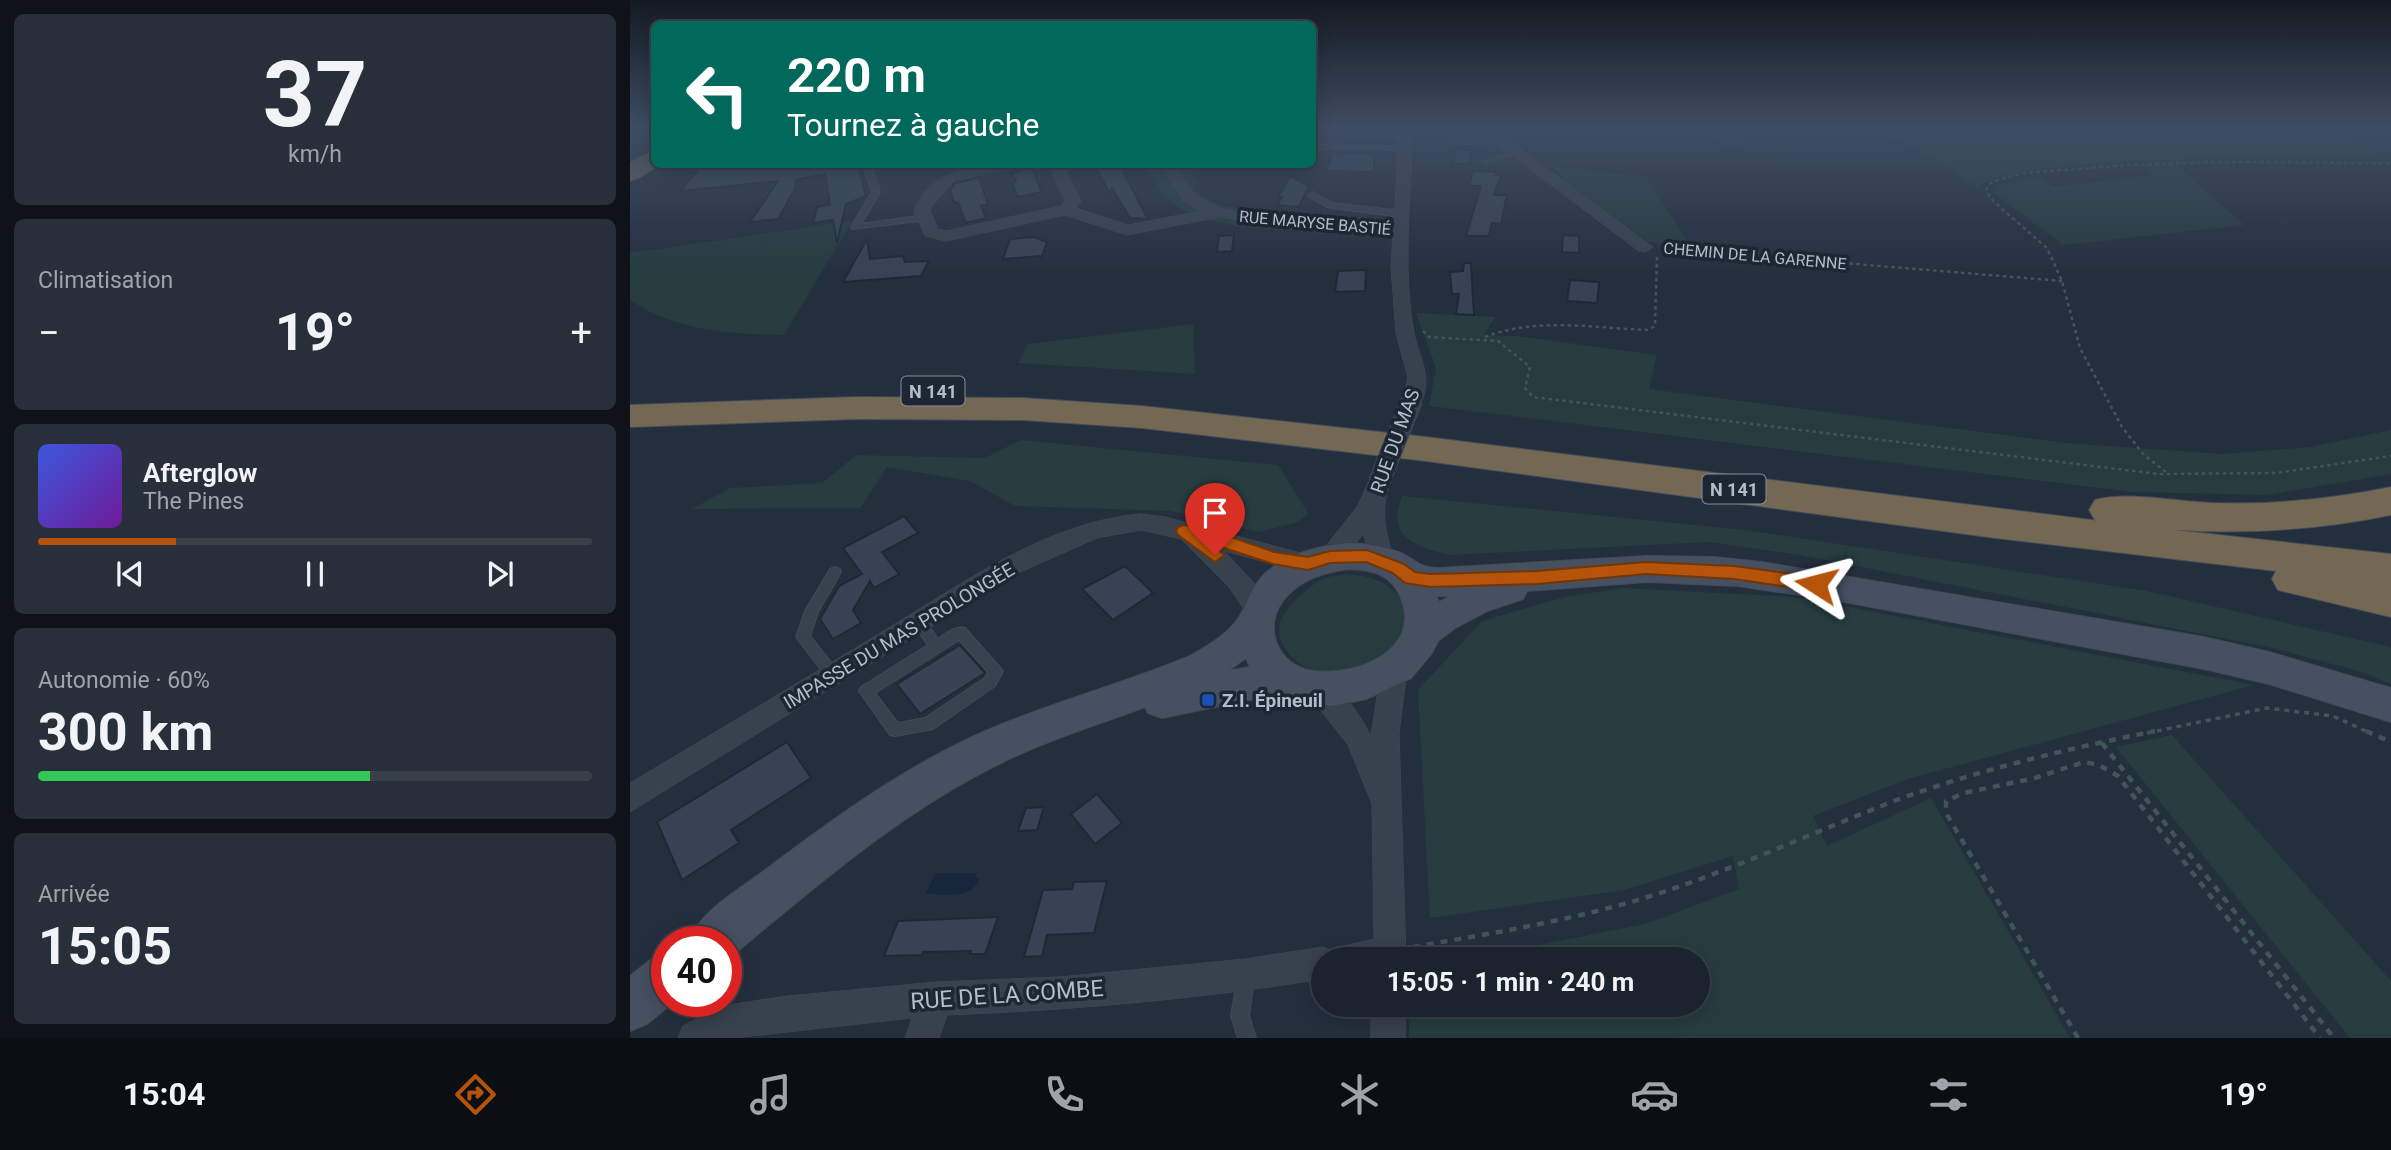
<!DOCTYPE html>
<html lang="fr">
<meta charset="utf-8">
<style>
body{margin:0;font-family:Roboto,sans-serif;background:#282f3a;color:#f1f3f6;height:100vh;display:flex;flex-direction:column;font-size:26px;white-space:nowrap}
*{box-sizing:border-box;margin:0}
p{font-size:23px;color:#a0a4aa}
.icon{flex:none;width:38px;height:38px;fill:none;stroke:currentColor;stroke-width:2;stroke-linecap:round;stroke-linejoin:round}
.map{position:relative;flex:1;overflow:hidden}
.drawer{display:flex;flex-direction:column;gap:14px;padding:14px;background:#0f1319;width:630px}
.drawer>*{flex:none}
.guide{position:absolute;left:21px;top:21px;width:665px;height:147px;border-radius:10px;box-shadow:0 4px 18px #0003,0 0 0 2px #39404a;background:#00695c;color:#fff;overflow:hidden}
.speed{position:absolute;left:21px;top:926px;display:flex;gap:14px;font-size:35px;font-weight:700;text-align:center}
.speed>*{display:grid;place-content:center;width:91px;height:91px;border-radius:50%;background:#1b232e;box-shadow:0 4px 18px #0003,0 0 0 2px #39404a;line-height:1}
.speed .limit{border:10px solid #d22;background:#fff;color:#111}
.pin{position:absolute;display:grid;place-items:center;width:60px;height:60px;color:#fff;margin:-72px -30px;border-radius:50% 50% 50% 0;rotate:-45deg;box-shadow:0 0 7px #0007}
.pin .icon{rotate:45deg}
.me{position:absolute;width:77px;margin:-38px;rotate:279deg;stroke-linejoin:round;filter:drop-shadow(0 0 5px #0008)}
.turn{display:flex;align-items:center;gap:24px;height:147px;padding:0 21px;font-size:32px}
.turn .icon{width:91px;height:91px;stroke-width:2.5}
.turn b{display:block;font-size:49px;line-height:60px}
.big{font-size:52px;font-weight:700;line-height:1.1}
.drawer .tile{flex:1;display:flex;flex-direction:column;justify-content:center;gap:10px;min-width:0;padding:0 24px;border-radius:10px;background:#282f3a}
.drawer .dial{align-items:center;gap:0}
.dial b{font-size:91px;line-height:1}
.song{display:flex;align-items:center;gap:21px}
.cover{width:84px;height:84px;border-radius:10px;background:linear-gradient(135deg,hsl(230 70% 55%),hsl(280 70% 35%))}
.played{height:7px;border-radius:4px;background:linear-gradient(90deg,#b45309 25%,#39404a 25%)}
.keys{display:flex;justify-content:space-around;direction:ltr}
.heat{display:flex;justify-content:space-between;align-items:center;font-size:38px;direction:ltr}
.charge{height:10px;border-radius:5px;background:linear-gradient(90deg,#34c759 60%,#39404a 0)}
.trip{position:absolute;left:681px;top:947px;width:399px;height:70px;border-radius:35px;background:#1b232e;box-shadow:0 4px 18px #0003,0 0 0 2px #39404a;font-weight:700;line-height:70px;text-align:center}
.tabs{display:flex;height:112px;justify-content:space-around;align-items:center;background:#0b0e12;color:#a0a4aa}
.tabs .icon{width:49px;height:49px}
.tabs .active{color:#b45309}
.tabs b{font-size:32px;color:#f1f3f6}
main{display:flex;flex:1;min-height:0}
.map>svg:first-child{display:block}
.green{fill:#263c3f}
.water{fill:#17263c}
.building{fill:#364354;stroke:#1f2835;stroke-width:2}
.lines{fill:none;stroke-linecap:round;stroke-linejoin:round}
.lane-casing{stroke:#414a57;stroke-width:2}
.street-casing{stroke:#414a57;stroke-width:1}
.secondary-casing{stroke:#414a57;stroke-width:2}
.highway-casing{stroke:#434c59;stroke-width:2}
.path-far2{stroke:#3f5557;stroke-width:2.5;stroke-dasharray:3.5 3.5;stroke-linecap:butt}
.path-far1{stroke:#3f5557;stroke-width:3.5;stroke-dasharray:5 5;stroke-linecap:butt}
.path{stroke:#3f5557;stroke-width:4.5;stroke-dasharray:7 7;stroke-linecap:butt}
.lane{fill:#38414e;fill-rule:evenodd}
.street{fill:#38414e;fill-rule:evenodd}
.secondary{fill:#465061;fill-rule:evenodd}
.highway{fill:#746855;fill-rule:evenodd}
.street-bridge-casing{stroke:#414a57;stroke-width:22;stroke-linecap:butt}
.street-bridge{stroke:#38414e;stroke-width:20}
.route{fill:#b45309;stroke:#753606;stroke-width:2}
.transit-dot{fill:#1a4fb4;stroke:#1d2633;stroke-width:2.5}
.labels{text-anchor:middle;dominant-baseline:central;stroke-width:7;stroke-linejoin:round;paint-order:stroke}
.far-street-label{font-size:16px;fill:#b4bcc9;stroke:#1d2633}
.shield{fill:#1d2633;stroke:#878f9c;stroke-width:2}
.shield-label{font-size:18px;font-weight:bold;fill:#b4bcc9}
.street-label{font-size:19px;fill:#b4bcc9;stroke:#1d2633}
.poi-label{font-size:19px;font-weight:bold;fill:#b4bcc9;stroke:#1d2633;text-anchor:start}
.near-street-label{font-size:23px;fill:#b4bcc9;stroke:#1d2633}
</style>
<main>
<section class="drawer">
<div class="tile dial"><b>37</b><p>km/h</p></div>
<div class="tile"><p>Climatisation</p>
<div class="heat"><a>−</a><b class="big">19°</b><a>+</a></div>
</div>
<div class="tile">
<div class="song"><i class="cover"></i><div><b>Afterglow</b><p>The Pines</p></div></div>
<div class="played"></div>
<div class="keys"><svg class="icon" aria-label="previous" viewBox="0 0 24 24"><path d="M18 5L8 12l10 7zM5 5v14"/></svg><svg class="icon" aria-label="pause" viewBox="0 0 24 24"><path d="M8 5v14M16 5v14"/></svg><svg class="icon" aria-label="next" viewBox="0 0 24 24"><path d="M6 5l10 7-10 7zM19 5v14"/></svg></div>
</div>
<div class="tile"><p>Autonomie · 60%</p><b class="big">300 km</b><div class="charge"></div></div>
<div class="tile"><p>Arrivée</p><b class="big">15:05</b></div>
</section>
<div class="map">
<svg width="1761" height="1038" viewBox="0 0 1761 1038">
<rect width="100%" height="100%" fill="#242f3e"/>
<g class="green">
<polygon points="1079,130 1108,130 1121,144 1093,146"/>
<path d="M1152,130H1717L1752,159C1696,159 1372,153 1349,188C1322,172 1283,141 1253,135C1222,129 1186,134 1154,135Z"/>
<polygon points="1545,164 1614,225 1433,245 1364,193 1366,186 1404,177 1425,187 1523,175 1516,165"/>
<polygon points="516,165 559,165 567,181 563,190 591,206 749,223 742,237 605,226 567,217 548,207 533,195"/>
<polygon points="924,167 1016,177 1061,246 1018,242 935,181"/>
<path d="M222,221L154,335C107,335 38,330 0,299V253Z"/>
<polygon points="786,313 865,317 854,335 886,336 1027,355 1019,389 1436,443 1593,454 1680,447 1761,430 1761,474 1637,495 1502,492 799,406 806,368"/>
<polygon points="563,324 565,374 388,363 398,344"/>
<polygon points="391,440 648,465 678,513 668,522 629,532 541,511 385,506 340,481 257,467 230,508 62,509 100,488 192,483 226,455 355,458"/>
<path d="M772,496L1116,530L1517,591L1761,647V684L1728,671L1643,648L1170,555L1079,542L819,555C800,550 768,543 767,518C767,511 770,503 772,496Z"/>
<path d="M716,574C810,579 783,674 696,673C670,673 636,640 654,614C661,603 679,587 690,580C697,576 708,576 716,574Z"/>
<polygon points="993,588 1166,597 1624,685 1278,779 1183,816 1197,846 1301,798 1440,1038 779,1038 779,1005 1068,1004 1068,959 836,959 1015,924 1109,889 1103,856 994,890 800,918 788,690 852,621 935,597"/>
<polygon points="1542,735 1761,981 1761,1038 1720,1038 1486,747"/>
</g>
<path class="water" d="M305,873H346L345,877L349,879C342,900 316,894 296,894Z"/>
<g class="building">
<polygon points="826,149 841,150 839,164 823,164"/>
<polygon points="744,153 744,172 695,171 702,154"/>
<polygon points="89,164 228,164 236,196 216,204 207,243 203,220 183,223 187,207 200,205 195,174 165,180 166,187 148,219 120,222 148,181 51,191 70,167"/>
<polygon points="464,164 489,164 518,219 500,218 482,188 480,194"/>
<polygon points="402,168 412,192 388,197 382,183 386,182 382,173"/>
<polygon points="843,171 867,172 866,175 871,175 864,195 877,195 871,224 862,223 859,236 836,236 851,186 839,186"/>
<polygon points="660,176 679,186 669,207 647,205 652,197 648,197"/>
<polygon points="349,178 358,204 351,206 356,218 336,223 328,202 324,203 320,189 325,183"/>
<polygon points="604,235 602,251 587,252 589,236"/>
<polygon points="933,235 949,236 949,253 932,252"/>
<polygon points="404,237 417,242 412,256 373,259 380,239"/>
<polygon points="237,239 240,259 273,256 275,262 299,261 291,276 213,282"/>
<polygon points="834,263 841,263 844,315 826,314 829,294 822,294 820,272 833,271"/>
<polygon points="736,270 735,291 705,292 708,271"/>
<polygon points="940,280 969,282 967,303 937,301"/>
<polygon points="274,516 288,533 252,552 269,574 244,588 240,581 223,610 231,623 203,639 190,619 209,586 232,574 213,548"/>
<polygon points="495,566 523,593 483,620 452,589"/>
<polygon points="330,645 355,673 290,714 267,684"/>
<polygon points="157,742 181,778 101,830 109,843 52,880 27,822"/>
<polygon points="467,794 492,823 465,844 441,814"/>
<polygon points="414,807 407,830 388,831 396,808"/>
<polygon points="477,881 464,933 417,935 412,956 394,957 413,890 442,889 444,882"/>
<polygon points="368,917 355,954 340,954 341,951 293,952 292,955 254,956 268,921"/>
</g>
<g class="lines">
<defs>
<g id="lane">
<polygon points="775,133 778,133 778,137 722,138 718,136 722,134"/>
<polygon points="867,136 870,136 870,140 852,144 824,144 820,142 824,140 852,140"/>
<polygon points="684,145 775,146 779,148 775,150 687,149 684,149"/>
<polygon points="888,150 892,152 891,154 856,163 852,161"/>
<polygon points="233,164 241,164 250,192 231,224 295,215 299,218 298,220 222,229 221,227 242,192"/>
<polygon points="682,192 702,203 772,211 776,214 772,217 700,208 679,197 678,195"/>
<polygon points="205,567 210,569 211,572 188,612 180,636 208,671 210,675 208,679 203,681 198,679 166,637 175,611 200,569"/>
<path d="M289,618L294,619L308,639C316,634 325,625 335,628L373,671L365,686L303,729L265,736L260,735L229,691L231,687L298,645L282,623L284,619ZM329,640L358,672L355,678L295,718L268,723L245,693Z"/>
<polygon points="615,968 621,971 624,977 619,1016 626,1038 608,1038 601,1016 609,971"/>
</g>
<g id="street">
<path d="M769,130H783C781,196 772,268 784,333C789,358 805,380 789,405H775L772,400L778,378L766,333L761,267L763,234L662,228L590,217L497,235L435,215L316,241L295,236L284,211C299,168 349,164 387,164L385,167L324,181L302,206L300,211L308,229L316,231L431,206L435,201L418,164H433L451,201L446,208L498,225L571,211L553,200L530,164H545C551,175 557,188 567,196C601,224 717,222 764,225Z"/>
<polygon points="849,130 865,130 1023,247 1015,252 1009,251"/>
<path d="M749,474L757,477L760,482C750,511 755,532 765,561L761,567L753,570L745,567L733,534C722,548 711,569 692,563L688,557L692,551L727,507L741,477Z"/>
<path d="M511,514L535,517L678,555L686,558L690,564L686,570L678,573L594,551L624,583L641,611L638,618L629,621L620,618L599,587L551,539L511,530L467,538L388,573L0,812V783C82,734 165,685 247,635C328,587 414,522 511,514Z"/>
<path d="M764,659L773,662L777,670L769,733L776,959H693V979C568,999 443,1010 317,1015L309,1038H275L282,1018L104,1038H48L53,1026L91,1006L158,996L306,982L430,977L615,959L693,947L703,951L705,948L744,939L742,804L718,745L674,689L678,681C704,672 730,715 741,736L751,670L755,662Z"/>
<polygon points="742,1004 776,1004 775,1038 741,1038"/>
</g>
<g id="secondary">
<path d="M719,543C737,544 754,546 771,553C788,561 787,567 808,568L1017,556L1084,557L1132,562L1574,637L1639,652L1761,688V722L1639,684L1574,669L1204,600L1108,586L1017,582L897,591L893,599L857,611L825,628L808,641L802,653L781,678L736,699L701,706L667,702L648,694L532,718L518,713L515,707C467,725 417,740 371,763C270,812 184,888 98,959L96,942H58C70,911 109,890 135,870C200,821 266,773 340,738C411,705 488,686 560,656C576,647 595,636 607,620C617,607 619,591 631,578C652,554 689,546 719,543ZM719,569C743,570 761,574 771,598C792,651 727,676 684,671C647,667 630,624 657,596C674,578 696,572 719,569ZM806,595L808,596H821L809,602ZM616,658L620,667L598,671Z"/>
<polygon points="37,953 37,1001 45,1001 17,1024 0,1031 0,976 20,960"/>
</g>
<g id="highway">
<polygon points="24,150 24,164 31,164 9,178 0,181 0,162"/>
<path d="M227,397L393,398L512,406L796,437L1470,521L1465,520L1459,510L1465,500C1494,491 1550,502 1583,503C1643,505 1702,499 1761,487V515C1689,530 1617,534 1544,530L1761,554V617L1648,590L1642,579L1646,571L1365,538L796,461L512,428L393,420L227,419L0,427V405Z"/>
</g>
</defs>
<use href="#lane" class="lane-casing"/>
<use href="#street" class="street-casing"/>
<use href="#secondary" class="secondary-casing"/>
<use href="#highway" class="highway-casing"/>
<g class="path-far2">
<polyline points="1031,248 1432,281"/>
<polyline points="793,331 799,337 868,341 900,367 895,388 903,397 1528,474 1646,473 1761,456"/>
<path d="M855,337C906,317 964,328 1018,330L1025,326L1027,255"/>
<path d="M1536,472L1514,455L1492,427L1450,348L1432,281L1417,248L1363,201L1356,191L1359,184C1385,171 1420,171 1449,169C1553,159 1657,163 1761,163"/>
</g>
<polyline class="path-far1" points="1517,733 1637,708 1703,716 1740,733"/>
<g class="path">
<polyline points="1736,731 1761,742"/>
<polyline points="1472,743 1704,1038"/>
<path d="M783,947C859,934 937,921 1011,899C1099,872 1179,834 1264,801C1348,770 1437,749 1525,731"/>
<polyline points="1448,1038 1316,813 1316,801 1334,793 1405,778 1454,762 1469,765 1488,776 1690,1038"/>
</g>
<use href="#lane" class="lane"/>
<use href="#street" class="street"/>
<use href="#secondary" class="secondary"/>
<use href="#highway" class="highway"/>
<defs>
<polyline id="street-bridge" points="749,482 782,400"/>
</defs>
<use href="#street-bridge" class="street-bridge-casing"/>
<use href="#street-bridge" class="street-bridge"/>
</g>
<linearGradient id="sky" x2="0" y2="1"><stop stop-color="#141a22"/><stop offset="0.47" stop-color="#3f4d63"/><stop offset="1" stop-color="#3f4d63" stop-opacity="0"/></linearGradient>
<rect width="1761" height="275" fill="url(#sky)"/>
<polygon class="route" points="554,525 601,537 644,552 678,557 700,551 737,550 774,564 785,572 801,574 907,571 1016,562 1104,566 1186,577 1192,579 1195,584 1192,589 1186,591 1104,579 1016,574 907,584 801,587 775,583 763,573 736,562 700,563 678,570 643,564 582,544 594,555 585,562 548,535 546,531 548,527"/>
<rect class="transit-dot" x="571" y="693" width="14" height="14" rx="3.5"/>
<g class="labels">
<g class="far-street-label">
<text transform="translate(685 223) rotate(5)">RUE MARYSE BASTIÉ</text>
<text transform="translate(1125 256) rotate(5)">CHEMIN DE LA GARENNE</text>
</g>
<g class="shield">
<rect x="271.5" y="376.5" width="63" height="29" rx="5"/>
<rect x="1072.5" y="474.5" width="63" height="29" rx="5"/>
</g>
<g class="shield-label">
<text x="303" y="391">N 141</text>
<text x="1104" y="489">N 141</text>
</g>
<g class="street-label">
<text transform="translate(765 441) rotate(-70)">RUE DU MAS</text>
<text transform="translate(269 636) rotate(-31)">IMPASSE DU MAS PROLONGÉE</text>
</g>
<g class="poi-label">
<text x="592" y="700">Z.I. Épineuil</text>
</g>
<g class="near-street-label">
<text transform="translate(377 995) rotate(-4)">RUE DE LA COMBE</text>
</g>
</g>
</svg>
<div class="speed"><div class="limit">40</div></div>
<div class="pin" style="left:585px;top:555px;background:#d93025"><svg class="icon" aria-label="arrive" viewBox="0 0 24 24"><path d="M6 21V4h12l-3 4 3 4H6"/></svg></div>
<svg class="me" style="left:1186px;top:584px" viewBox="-20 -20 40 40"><path d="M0-17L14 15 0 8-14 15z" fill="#b45309" stroke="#fff" stroke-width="4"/></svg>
<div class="trip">15:05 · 1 min · 240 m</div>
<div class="guide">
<div class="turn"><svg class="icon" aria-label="left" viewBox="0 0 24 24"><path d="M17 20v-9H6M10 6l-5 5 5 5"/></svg><div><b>220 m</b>Tournez à gauche</div></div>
</div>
</div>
</main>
<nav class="tabs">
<b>15:04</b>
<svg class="icon active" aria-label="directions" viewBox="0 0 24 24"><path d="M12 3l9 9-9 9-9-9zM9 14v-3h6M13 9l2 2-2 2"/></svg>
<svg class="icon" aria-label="music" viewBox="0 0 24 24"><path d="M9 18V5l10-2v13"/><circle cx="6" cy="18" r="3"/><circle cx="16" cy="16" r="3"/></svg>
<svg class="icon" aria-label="phone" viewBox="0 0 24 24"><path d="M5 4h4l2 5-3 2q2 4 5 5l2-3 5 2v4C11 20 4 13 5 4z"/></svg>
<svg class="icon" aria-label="climate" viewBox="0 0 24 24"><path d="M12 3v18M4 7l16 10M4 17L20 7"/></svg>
<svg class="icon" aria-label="car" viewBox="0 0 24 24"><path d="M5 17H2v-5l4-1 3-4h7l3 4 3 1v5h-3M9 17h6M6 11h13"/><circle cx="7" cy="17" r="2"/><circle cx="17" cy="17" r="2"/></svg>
<svg class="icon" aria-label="filters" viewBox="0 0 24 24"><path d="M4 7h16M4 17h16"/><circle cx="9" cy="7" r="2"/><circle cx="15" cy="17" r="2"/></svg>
<b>19°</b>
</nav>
